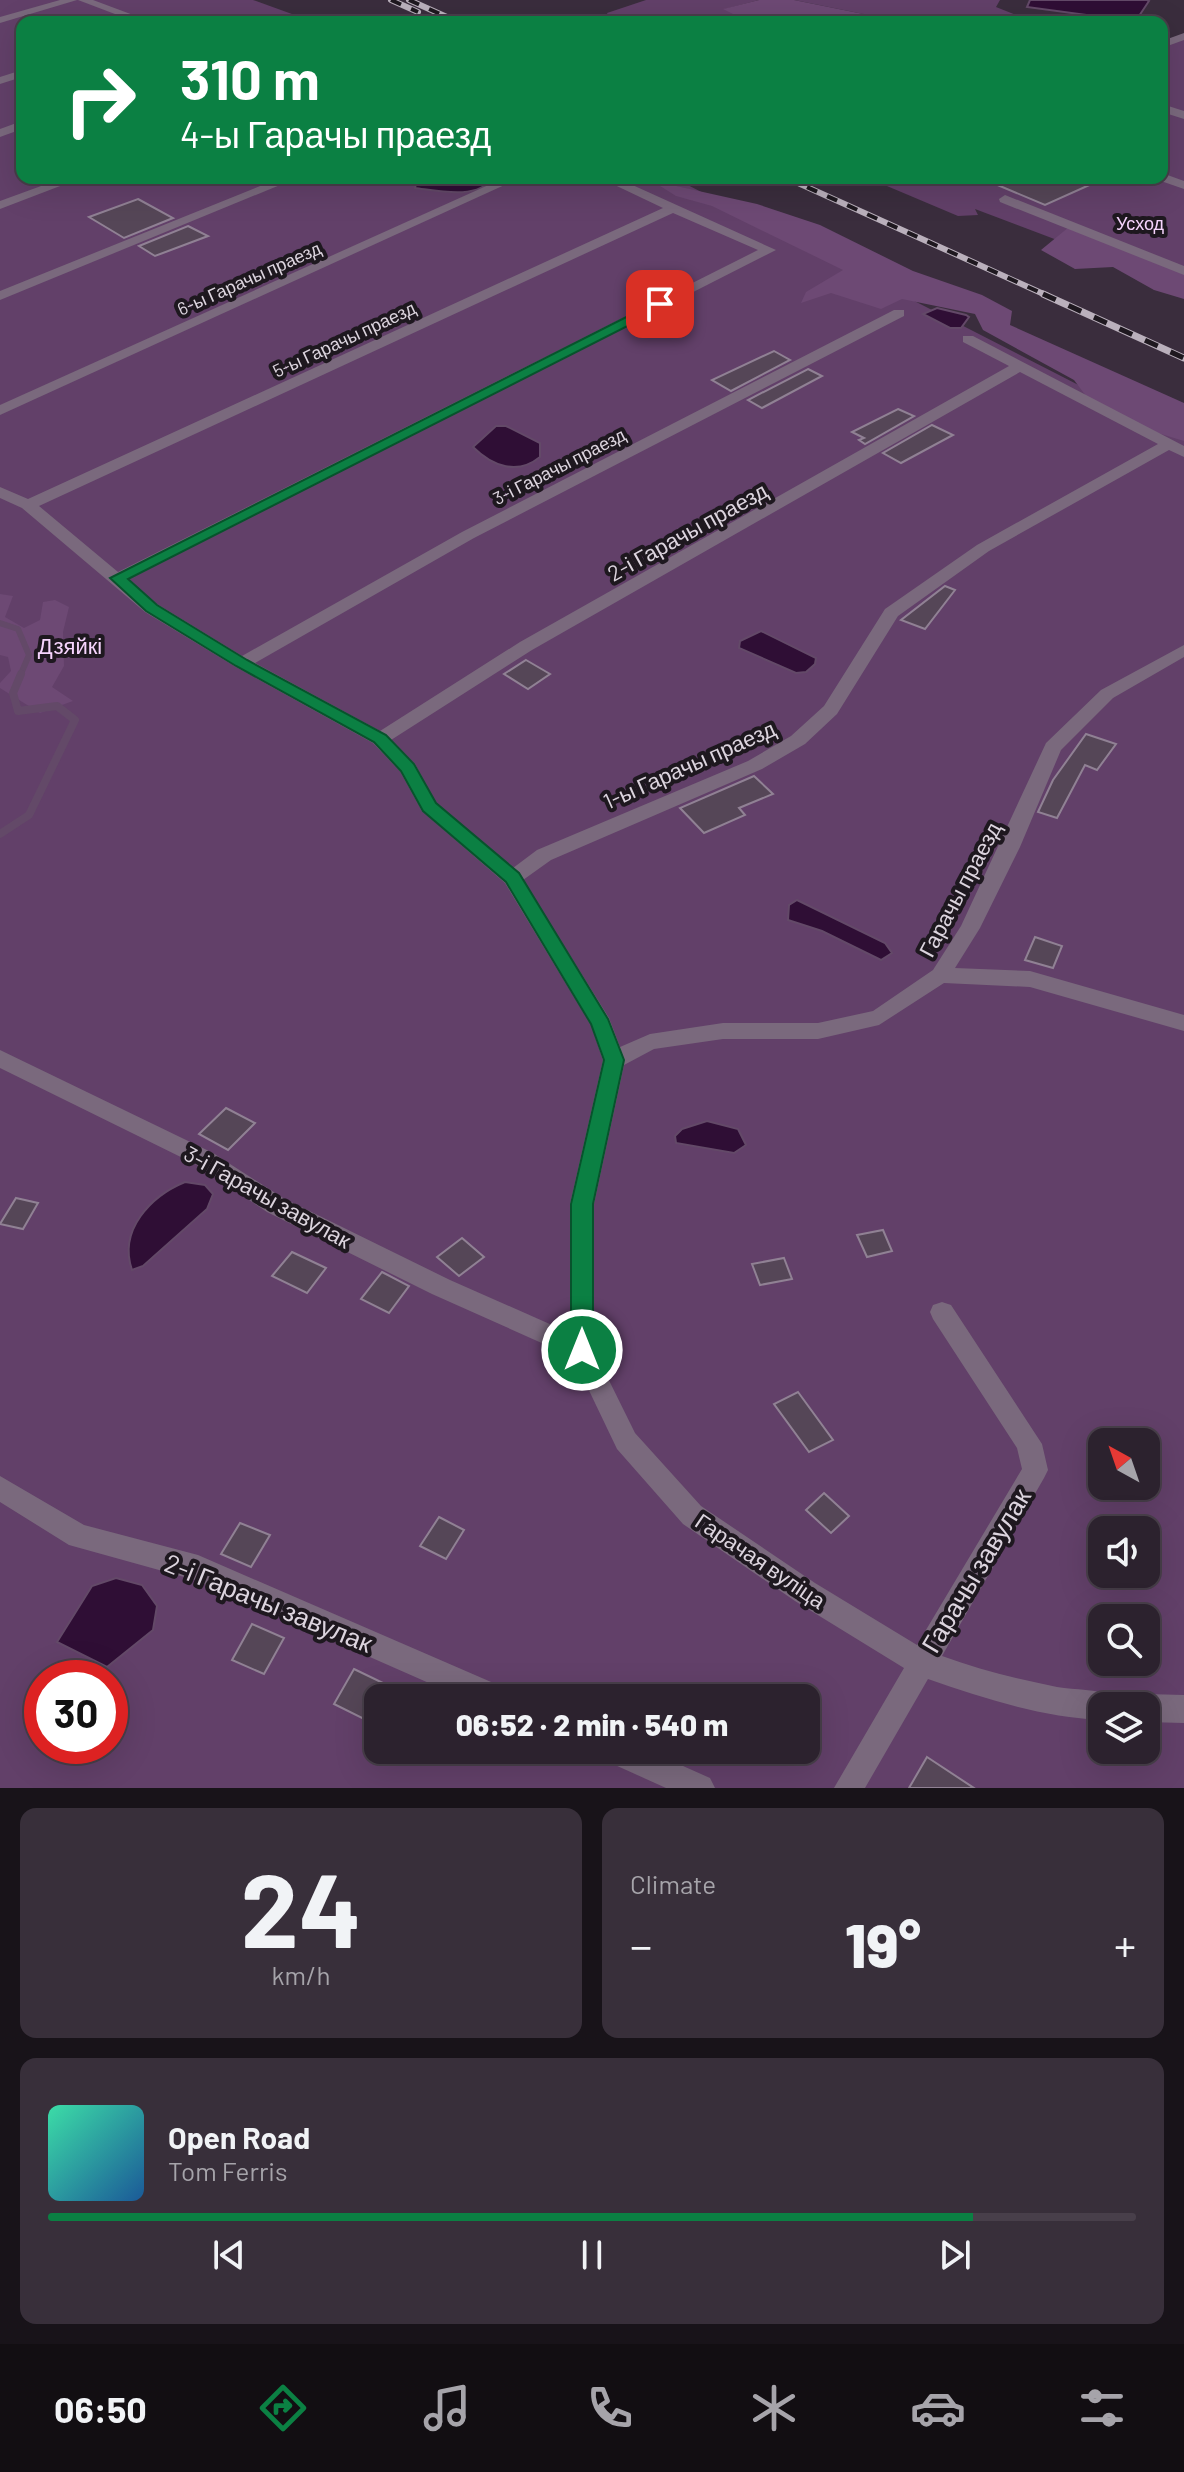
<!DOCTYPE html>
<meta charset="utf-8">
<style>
body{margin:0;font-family:Barlow,sans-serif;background:#382f3a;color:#f1f3f6;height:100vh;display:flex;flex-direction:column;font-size:30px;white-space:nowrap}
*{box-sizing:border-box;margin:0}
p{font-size:26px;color:#a6a4aa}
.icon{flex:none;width:44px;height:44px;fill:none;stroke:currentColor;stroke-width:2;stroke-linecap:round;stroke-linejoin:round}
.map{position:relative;height:1788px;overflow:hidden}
.drawer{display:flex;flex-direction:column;gap:20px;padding:20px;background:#181319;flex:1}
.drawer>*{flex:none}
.top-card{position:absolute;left:16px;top:16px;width:1152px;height:168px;border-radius:16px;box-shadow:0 8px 32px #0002,0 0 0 2px #483f4a;background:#0b8043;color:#fff;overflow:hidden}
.needle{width:52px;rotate:320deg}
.controls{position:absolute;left:1088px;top:1428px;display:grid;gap:16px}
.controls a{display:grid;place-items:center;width:72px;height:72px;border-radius:16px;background:#2c222e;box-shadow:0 8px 32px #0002,0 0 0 2px #483f4a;font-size:40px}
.speed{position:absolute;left:24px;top:1660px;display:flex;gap:16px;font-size:40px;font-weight:700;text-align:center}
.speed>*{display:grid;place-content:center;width:104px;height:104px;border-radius:50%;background:#2c222e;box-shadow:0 8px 32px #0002,0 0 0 2px #483f4a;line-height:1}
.speed .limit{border:12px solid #d22;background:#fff;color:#111}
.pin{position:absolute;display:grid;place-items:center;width:68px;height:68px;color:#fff;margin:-34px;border-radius:16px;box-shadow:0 4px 12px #0006}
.me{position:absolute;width:88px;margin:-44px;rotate:0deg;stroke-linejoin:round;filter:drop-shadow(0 0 6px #0008)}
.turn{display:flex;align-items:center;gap:28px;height:168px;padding:0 32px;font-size:36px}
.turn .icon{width:104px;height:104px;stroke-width:2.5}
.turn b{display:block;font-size:56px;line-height:68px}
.big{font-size:60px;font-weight:800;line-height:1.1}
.drawer .tile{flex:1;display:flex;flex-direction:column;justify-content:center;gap:12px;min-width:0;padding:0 28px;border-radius:16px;background:#382f3a}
.drawer .dial{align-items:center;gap:0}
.dial b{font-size:104px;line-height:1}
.song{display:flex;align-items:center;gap:24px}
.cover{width:96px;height:96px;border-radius:12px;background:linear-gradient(135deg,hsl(160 70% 55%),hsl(210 70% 35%))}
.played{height:8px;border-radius:4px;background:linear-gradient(90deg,#0b8043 85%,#483f4a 85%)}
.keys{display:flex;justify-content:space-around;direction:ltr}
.heat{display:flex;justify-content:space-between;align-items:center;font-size:44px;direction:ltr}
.drawer .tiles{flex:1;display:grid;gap:20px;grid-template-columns:1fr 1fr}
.tile:last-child{grid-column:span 2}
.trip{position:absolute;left:364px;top:1684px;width:456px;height:80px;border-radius:16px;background:#2c222e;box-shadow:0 8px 32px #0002,0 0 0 2px #483f4a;font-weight:800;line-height:80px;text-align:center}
.dock{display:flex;height:128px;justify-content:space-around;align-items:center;background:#120e12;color:#a6a4aa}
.dock .icon{width:56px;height:56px}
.dock .active{color:#0b8043}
.dock b{font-size:36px;color:#f1f3f6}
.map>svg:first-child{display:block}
.green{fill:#624069;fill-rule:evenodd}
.forest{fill:#6d4974}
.water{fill:#2f0e35;stroke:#634968;stroke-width:2}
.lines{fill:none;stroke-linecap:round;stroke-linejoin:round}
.stream-far1{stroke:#634968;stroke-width:6}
.stream{stroke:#634968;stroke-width:8}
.building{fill:#554657;stroke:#908194;stroke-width:2}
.minor{fill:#7a697d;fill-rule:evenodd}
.rail-far1-casing{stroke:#bab0bc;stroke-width:6}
.rail-casing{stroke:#bab0bc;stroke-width:7}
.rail-far1{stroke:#1e181f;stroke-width:4;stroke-dasharray:11;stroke-linecap:butt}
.rail{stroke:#1e181f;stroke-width:5;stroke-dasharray:14;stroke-linecap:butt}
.route{fill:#0b8043;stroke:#07532c;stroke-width:2}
.labels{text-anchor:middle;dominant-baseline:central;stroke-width:8;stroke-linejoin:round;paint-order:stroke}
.far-park-label{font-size:18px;fill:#f6d4fd;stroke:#1e181f}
.far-street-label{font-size:18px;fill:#dcd4de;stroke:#1e181f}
.street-label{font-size:22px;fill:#dcd4de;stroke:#1e181f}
.park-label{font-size:22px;fill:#f6d4fd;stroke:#1e181f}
.near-street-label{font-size:26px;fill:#dcd4de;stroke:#1e181f}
</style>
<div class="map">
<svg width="1184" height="1788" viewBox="0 0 1184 1788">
<rect width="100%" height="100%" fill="#3a2d3d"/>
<g class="green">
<path d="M0,0H253L314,22H22V178H674L1184,439V1788H0ZM1102,1442H1146V1486H1102ZM1102,1530H1146V1574H1102ZM1102,1618H1146V1662H1102ZM42,1678H110V1746H42ZM378,1698H806V1750H378ZM1102,1706H1146V1750H1102Z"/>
<polygon points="646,0 759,0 725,9 831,22 611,22 607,13"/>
<polygon points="794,0 1000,0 996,7 1034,22 903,22"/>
<polygon points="1184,38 1184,288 975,209 978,215 958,216 868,178 1162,178 1162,46"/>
</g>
<g class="forest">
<polygon points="759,0 794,0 903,22 831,22 735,15 723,9"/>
<polygon points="657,184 676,186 757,204 820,225 913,271 982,295 1012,311 1010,325 1184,403 1184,441 1128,424 1089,400 1074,380 983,330 975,314 902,299 881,309 831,293 801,303 806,292 843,270 712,206 676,196"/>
<polygon points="1069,227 1184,274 1184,299 1154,290 1113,267 1075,269 1041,250"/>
<polygon points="0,594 13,596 5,617 24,628 40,620 43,602 55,600 69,607 63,632 64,666 52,687 73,701 40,713 0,688 0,683 11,671 8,657 0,655"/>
</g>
<g class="water">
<polygon points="1030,0 1147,0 1149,1 1137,19 1131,21 1027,7"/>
<path d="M493,178C477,200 439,191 415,188L416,184Z"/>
<polygon points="937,308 966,315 969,317 961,328 950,328 923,314"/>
<path d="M496,426H506L540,443V457C518,475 493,467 473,447Z"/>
<polygon points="761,631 816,658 815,664 806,672 796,673 739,648 740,641"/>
<polygon points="797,900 885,943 892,953 881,960 822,931 788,920 789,905"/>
<polygon points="707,1121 738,1129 746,1145 734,1153 676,1143 675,1136 682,1129"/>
<path d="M185,1182L205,1185L213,1194L207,1209L143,1266L132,1270C118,1230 151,1196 185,1182Z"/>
<polygon points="116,1578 142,1585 157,1606 153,1630 107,1667 57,1642 92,1586"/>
</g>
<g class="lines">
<polyline class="stream-far1" points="0,623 18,629 29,655 20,676"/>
<polyline class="stream" points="0,834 29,815 75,720 57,706 18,711 13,693 21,674"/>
</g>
<g class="building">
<polygon points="981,178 1105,178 1045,205"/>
<polygon points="138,199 173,218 124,238 89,217"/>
<polygon points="188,226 208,236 155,256 139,246"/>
<polygon points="774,351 790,360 731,391 712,380"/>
<polygon points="808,369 822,376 762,408 748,400"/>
<polygon points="898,409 914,416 865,444 859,440 864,438 852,432"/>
<polygon points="932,425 953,435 901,463 883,453"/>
<polygon points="945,586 955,590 925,629 901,620"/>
<polygon points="526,660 550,674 528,689 504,674"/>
<polygon points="1086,734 1116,744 1097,770 1085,765 1057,818 1038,812 1053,780"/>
<polygon points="754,776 773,794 739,808 745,815 704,833 680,808"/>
<polygon points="1035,937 1062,946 1053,968 1025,960"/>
<polygon points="226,1108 255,1123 228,1150 199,1134"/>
<polygon points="16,1198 38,1203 23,1229 0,1224"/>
<polygon points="883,1230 892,1251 867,1257 857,1235"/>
<polygon points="462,1238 484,1257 459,1276 437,1257"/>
<polygon points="292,1252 326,1268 307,1293 272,1276"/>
<polygon points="784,1258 792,1279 760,1285 752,1264"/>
<polygon points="382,1272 409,1286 389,1313 361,1299"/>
<polygon points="798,1392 833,1440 809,1452 774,1404"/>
<polygon points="824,1493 849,1516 831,1533 806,1510"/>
<polygon points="439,1517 464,1530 446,1559 420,1546"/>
<polygon points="240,1523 270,1535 251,1567 221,1554"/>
<polygon points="252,1624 284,1638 264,1674 232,1660"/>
<polygon points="354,1669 383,1683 364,1719 334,1704"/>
<polygon points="927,1757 974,1788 909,1788"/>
</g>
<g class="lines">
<g class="minor">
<polygon points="60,0 77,0 0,23 0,17"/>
<polygon points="78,0 93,0 152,22 136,22"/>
<polygon points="1184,33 1184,40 1162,48 1162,41"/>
<polygon points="22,70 22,77 0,84 0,77"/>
<polygon points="1162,104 1184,111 1184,119 1162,112"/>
<polygon points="22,121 22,129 0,137 0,129"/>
<polygon points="1162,173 1184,181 1184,189 1158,180 1162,178"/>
<polygon points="63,178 81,178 0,209 0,201"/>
<polygon points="280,178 297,178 0,300 0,291"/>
<polygon points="504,178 520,178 0,415 0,405"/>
<path d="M600,178H617L776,250L127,580L157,604L242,656L462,532L894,310H904V316L474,538L255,663L380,731L520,642L1009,366L963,342V336H973L1184,446V457L1169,450L989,551L898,616L837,714L805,744L762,769L551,860L523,880L609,1018L620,1047L650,1034L723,1023H818L873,1011L933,970L961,926L1046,743L1101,690L1184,645V657L1113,698L1061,750L1020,847L980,928L955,968L1030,971L1184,1015V1031L1030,987L944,983L879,1025L818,1039H723L654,1049L624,1065L594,1204V1350L635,1433L701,1506L815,1583L917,1645L1022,1469L1017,1448L933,1319L930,1312L933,1305L942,1302L951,1305L1042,1444L1048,1470L1044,1478L942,1656C980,1670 1017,1679 1057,1687C1076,1690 1096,1689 1113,1696L1117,1706H1102V1720C1042,1717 985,1699 928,1679L865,1788H834L904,1668L795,1601L683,1524L617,1449L573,1357L432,1294L267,1212L197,1165L0,1068V1050L213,1153L283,1198L450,1280L570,1333V1204L603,1060L591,1025L505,883L422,811L400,771L373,743L236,667L145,612L22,508L0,498V487L28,499L663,208ZM673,213L758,250L118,572L39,506ZM1020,372L1158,444L977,545L885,609L824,706L791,736L748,761L537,850L513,868L436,803L415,764L391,740L532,650Z"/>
<polygon points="1005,195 1184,266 1184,275 1000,202 999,199"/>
<polygon points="0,1476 84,1525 198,1555 505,1688 509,1698 463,1698 195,1580 69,1545 0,1502"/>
<polygon points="1146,1694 1184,1695 1184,1723 1146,1722 1146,1706 1133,1706 1136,1698"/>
<polygon points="600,1750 647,1750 710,1778 715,1788 666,1788 604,1760"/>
</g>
<defs>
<g id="rail-far1">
<polyline points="391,0 418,12"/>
<polyline points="409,0 458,22"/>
<polyline points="787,178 1048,296"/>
</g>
<polyline id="rail" points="1043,294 1184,358"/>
</defs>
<use href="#rail-far1" class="rail-far1-casing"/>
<use href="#rail" class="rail-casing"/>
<use href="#rail-far1" class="rail-far1"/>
<use href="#rail" class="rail"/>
</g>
<polygon class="route" points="660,300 667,304 665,307 128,579 157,605 247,660 386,735 414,764 436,803 519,873 608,1019 624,1060 593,1204 593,1350 590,1356 582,1359 574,1356 571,1350 571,1204 604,1060 591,1024 506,882 423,811 401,771 374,742 236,666 146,611 110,578"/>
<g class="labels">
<g class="far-park-label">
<text x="1140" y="223">Усход</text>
</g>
<g class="far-street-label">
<text transform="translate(249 278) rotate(-24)">6-ы Гарачы праезд</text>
<text transform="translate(344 339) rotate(-25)">5-ы Гарачы праезд</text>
<text transform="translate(559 466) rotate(-27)">3-і Гарачы праезд</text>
</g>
<g class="street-label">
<text transform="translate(687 531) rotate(-29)">2-і Гарачы праезд</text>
<text transform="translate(689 764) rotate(-24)">1-ы Гарачы праезд</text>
<text transform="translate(959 889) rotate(-62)">Гарачы праезд</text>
<text transform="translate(268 1196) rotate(29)">3-і Гарачы завулак</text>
<text transform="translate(761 1560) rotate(34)">Гарачая вуліца</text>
</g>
<g class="park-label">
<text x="70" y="645">Дзяйкі</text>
</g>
<g class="near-street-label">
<text transform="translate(975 1570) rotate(-59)">Гарачы завулак</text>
<text transform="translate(269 1602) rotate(22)">2-і Гарачы завулак</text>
</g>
</g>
</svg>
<div class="controls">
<a><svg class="needle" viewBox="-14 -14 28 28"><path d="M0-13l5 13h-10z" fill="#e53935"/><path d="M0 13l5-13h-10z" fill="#a6a4aa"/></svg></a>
<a><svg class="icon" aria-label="sound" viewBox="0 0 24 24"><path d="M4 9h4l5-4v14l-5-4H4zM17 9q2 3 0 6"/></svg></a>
<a><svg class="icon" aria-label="search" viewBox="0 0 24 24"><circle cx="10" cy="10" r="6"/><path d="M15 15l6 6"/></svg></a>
<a><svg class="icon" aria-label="layers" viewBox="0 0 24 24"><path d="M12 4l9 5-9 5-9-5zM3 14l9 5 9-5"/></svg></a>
</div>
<div class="speed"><div class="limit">30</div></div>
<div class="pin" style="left:660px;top:304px;background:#d93025"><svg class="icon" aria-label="arrive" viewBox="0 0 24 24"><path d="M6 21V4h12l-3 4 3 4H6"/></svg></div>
<svg class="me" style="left:582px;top:1350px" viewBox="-20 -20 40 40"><circle r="17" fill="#0b8043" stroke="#fff" stroke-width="3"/><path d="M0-11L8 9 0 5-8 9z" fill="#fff"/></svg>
<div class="trip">06:52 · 2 min · 540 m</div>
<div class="top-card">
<div class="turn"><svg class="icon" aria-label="right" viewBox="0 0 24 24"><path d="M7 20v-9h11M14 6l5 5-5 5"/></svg><div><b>310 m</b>4-ы Гарачы праезд</div></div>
</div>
</div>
<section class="drawer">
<div class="tiles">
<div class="tile dial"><b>24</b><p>km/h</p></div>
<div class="tile"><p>Climate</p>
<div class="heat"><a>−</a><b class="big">19°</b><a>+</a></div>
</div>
<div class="tile">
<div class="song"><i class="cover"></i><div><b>Open Road</b><p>Tom Ferris</p></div></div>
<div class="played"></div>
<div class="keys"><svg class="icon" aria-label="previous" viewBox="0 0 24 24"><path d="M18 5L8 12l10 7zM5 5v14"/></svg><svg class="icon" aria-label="pause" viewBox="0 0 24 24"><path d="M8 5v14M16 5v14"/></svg><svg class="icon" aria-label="next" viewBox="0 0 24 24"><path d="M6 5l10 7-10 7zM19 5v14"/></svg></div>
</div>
</div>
</section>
<nav class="dock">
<b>06:50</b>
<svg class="icon active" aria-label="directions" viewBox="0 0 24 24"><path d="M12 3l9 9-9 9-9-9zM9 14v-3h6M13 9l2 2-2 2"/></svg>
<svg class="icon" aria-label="music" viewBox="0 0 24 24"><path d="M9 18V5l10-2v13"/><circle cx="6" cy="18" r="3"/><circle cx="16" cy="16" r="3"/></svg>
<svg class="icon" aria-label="phone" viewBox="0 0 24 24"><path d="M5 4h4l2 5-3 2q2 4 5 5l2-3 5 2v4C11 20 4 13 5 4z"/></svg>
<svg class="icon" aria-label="climate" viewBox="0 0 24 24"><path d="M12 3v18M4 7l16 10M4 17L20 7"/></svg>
<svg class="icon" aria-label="car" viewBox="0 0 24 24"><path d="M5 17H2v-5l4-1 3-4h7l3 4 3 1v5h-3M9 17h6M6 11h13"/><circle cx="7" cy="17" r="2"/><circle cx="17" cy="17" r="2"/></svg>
<svg class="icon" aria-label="filters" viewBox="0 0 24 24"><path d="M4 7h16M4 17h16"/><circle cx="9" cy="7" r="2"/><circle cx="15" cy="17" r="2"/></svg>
</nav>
